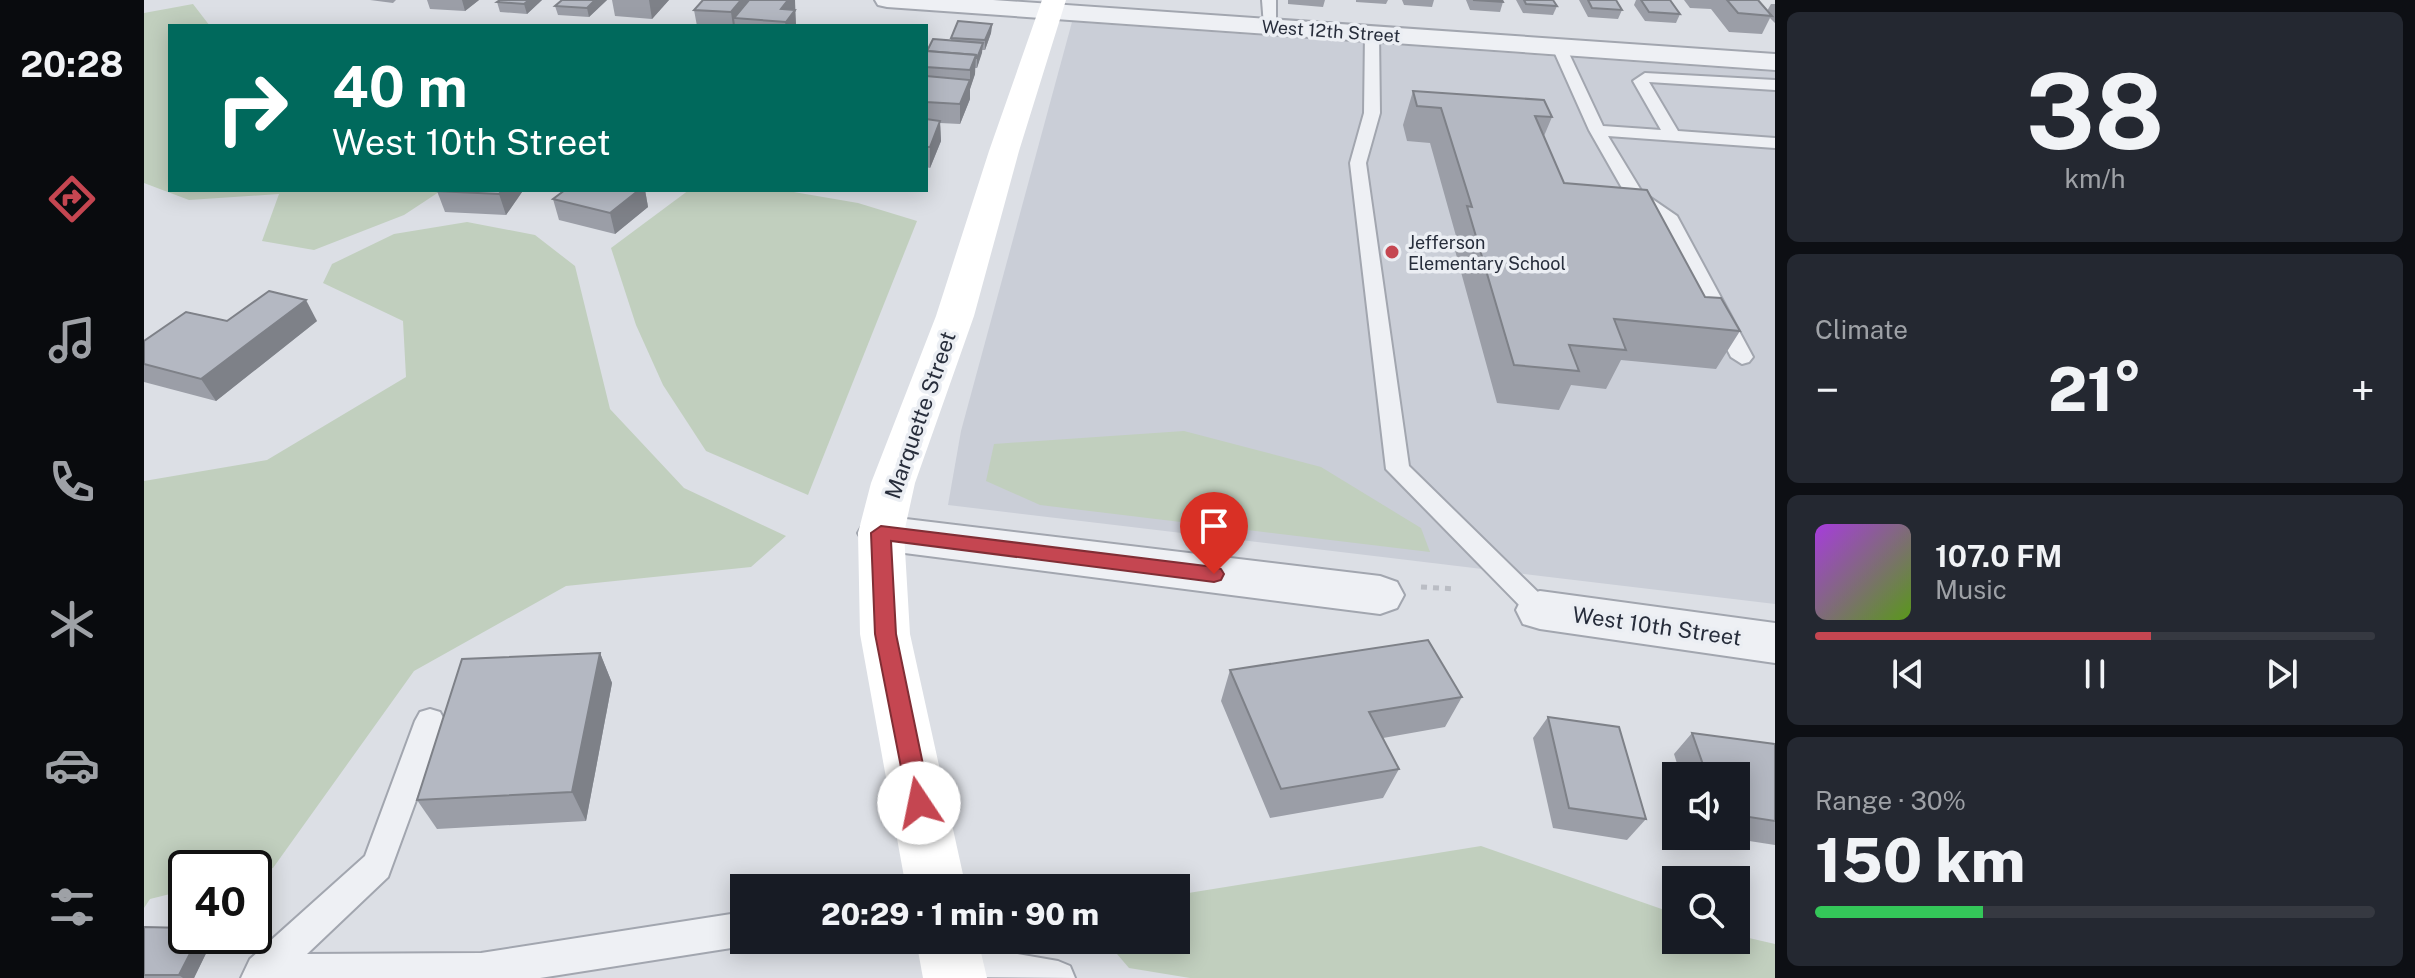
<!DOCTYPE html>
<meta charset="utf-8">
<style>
body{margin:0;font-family:"Public Sans",sans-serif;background:#242831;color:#f1f3f6;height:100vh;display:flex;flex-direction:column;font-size:30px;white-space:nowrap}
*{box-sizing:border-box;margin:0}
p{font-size:26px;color:#9ea1a6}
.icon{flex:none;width:44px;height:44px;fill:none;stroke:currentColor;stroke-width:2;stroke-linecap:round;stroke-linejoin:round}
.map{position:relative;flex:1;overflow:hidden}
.side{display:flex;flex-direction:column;gap:12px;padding:12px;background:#0d0f14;width:640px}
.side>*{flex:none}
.top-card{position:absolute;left:24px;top:24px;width:760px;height:168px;border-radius:0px;box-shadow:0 4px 20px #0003;background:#00695c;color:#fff;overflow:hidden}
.tools{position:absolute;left:1518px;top:762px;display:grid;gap:16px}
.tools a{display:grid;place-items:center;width:88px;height:88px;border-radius:0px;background:#171b24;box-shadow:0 4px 20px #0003;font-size:40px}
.speed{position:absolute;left:24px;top:850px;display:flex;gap:16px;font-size:40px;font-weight:700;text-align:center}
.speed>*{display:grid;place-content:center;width:104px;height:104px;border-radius:50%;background:#171b24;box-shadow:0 4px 20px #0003;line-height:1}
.speed .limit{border:4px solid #111;border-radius:12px;background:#fff;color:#111}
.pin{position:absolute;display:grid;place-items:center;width:68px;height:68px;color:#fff;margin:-82px -34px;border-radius:50% 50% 50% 0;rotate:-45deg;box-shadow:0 0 8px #0007}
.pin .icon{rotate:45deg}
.me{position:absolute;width:88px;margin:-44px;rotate:349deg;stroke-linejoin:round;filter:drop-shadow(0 0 6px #0008)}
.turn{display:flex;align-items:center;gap:28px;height:168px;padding:0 32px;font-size:36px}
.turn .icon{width:104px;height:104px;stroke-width:2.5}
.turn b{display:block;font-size:56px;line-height:68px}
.big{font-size:60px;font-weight:800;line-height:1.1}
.side .tile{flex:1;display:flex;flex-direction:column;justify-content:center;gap:12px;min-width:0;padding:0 28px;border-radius:12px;background:#242831}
.side .dial{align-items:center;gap:0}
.dial b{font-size:104px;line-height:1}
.song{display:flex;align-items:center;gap:24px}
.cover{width:96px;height:96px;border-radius:12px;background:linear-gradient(135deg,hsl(280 70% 55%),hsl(90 70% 35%))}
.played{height:8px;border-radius:4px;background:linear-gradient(90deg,#c54651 60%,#363941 60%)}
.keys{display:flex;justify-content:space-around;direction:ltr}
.heat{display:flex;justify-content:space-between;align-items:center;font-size:44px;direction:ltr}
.charge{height:12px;border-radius:6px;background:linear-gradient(90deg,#34c759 30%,#363941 0)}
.trip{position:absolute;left:586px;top:874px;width:460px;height:80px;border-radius:0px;background:#171b24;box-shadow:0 4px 20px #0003;font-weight:800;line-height:80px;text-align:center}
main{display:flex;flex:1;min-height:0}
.menu{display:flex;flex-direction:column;width:144px;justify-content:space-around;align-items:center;background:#090b0e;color:#9ea1a6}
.menu .icon{width:56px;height:56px}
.menu .active{color:#c54651}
.menu b{font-size:36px;color:#f1f3f6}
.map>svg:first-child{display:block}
.built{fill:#caced7}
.green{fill:#c1cfbe}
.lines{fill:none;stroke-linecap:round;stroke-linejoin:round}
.lane-casing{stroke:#a2a6af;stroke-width:4}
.street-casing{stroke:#a2a6af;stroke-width:4}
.path{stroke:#babdc4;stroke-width:5;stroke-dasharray:6 6;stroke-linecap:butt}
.lane{fill:#eef0f4;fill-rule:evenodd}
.street{fill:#eef0f4;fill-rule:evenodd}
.secondary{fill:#fff;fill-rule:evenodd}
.wall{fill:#9b9ea7}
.shaded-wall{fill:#7e8188}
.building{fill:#b4b8c2;stroke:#7e8188;stroke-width:2}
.route{fill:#c54651;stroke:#802e35;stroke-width:2}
.poi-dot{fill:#c54651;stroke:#ebeef3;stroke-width:3}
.labels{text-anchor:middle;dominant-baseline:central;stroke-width:7;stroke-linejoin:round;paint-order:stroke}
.far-street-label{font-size:18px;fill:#272d3b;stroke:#ebeef3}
.far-poi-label{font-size:18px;fill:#272d3b;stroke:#ebeef3;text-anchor:start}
.street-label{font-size:22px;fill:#272d3b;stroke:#ebeef3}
</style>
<main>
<nav class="menu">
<b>20:28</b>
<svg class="icon active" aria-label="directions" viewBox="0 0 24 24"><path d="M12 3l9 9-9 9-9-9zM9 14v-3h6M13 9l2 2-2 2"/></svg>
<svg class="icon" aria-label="music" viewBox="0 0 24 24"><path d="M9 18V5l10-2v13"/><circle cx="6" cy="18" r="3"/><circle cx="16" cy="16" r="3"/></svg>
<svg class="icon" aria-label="phone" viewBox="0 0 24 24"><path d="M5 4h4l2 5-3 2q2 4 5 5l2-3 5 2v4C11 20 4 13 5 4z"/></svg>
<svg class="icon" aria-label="climate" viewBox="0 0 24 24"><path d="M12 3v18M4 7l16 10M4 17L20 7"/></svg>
<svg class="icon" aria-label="car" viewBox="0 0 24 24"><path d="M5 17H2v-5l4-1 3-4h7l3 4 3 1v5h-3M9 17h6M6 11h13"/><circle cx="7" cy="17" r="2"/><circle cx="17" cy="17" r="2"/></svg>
<svg class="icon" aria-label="filters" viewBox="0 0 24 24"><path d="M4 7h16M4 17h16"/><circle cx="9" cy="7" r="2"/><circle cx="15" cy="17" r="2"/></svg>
</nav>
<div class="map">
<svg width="1631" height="978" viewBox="0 0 1631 978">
<rect width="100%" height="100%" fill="#dcdfe5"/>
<polygon class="built" points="928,22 1631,72 1631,604 804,505 817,431"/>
<g class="green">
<polygon points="49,4 66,26 26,26 26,190 298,190 260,215 170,250 118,241 135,194 45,200 0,183 0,13"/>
<polygon points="545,190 638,190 714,203 773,221 664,495 562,451 519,385 492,325 467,248"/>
<polygon points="323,222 391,235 431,266 466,409 540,488 642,536 607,567 422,586 270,671 129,868 110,873 110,868 42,868 42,890 6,899 0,908 0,481 123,460 262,377 259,321 179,283 188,264 250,234"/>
<polygon points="1040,431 1177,467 1277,528 1286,552 896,505 842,481 850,444"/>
<polygon points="1337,846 1532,914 1532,940 1592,940 1592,935 1631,944 1631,978 1046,978 985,968 961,940 1032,940 1032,895"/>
</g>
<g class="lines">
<defs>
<g id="lane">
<polygon points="1118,0 1132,0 1132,29 1120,26"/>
<polygon points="1228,29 1235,33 1236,113 1222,163 1265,466 1405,603 1409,610 1405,617 1396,620 1387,617 1242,469 1206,163 1220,113 1221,33"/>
<polygon points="1415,43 1422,47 1459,126 1517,130 1489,81 1501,73 1631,80 1631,90 1505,82 1534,131 1631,138 1631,148 1464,136 1498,192 1533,216 1609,357 1605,362 1598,364 1587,357 1517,219 1482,195 1445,130 1408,47"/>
<polygon points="286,709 296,712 301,721 244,877 163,954 337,953 600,912 600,940 612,941 600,946 396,978 97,978 106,959 221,856 271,721 276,712"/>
<polygon points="810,943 914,961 926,966 931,978 810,977 798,972 793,960 798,948"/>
</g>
<g id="street">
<polygon points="731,0 849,0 1631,54 1631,70 743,7 734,5"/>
<polygon points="737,516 1236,576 1253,582 1260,595 1253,608 1236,614 737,550 721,545 714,533 721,521"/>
<polygon points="1396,591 1631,623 1631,663 1396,629 1379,624 1372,610 1379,596"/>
</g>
</defs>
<use href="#lane" class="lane-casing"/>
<use href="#street" class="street-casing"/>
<polyline class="path" points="1277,587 1312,589"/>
<use href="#lane" class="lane"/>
<use href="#street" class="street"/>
<g class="secondary">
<polygon points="898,0 922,0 875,151 830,316 771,483 760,533 766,634 822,888 762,888 716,634 714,533 727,483 792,316 845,151"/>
<polygon points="772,940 834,940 843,978 779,978"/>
</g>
</g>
<g class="wall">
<polygon points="226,0 252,0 249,3"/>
<polygon points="283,0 335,0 321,11 286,9"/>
<polygon points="356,0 398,0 383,14 356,12 353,2"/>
<polygon points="418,0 463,0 445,17 414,15 411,6"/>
<polygon points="468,0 525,0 508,19 471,16"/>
<polygon points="1144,0 1181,0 1179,7 1144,4"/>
<polygon points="1212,0 1244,0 1242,4 1212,2"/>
<polygon points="1258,0 1290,0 1288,7 1260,5"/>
<polygon points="1322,0 1358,0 1359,2 1356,12 1326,10"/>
<polygon points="1372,0 1409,0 1413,6 1409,15 1379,13"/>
<polygon points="1433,0 1472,0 1478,10 1474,19 1444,17 1435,0"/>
<polygon points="1492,0 1526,0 1536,14 1532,23 1501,21 1490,5"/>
<polygon points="1540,0 1614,0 1623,11 1627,4 1631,4 1631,23 1626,18 1618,34 1585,32 1567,9 1546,8"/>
<polygon points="550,10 652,11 651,12 652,26 553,26"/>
<polygon points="848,24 847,33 841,50 838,50 833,68 831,68 831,74 826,89 826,99 816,124 796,123 797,141 786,168 782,167 782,51 807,41 807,38"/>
<polygon points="1269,91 1408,117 1400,136 1420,183 1561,297 1596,331 1572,369 1477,360 1462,389 1427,385 1415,410 1353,403 1309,243 1312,236 1286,143 1263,141 1259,125"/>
<polygon points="294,190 378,190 378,192 362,215 301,212 293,191"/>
<polygon points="421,190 501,190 504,207 471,234 415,220 409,199"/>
<polygon points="83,321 173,321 72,401 0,382 0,341"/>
<polygon points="456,653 468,683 442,821 293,829 273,800"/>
<polygon points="1086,670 1318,697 1301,727 1239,738 1255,769 1239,798 1126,818 1077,701"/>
<polygon points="1404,717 1502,819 1483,840 1409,828 1389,738"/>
<polygon points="1548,733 1631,744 1631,845 1573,836 1592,836 1592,776 1537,776 1530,754"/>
<polygon points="0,927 42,936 68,936 70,937 50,978 0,978"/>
</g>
<g class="shaded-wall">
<polygon points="318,0 335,0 321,11"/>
<polygon points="385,0 398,0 383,14 380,4"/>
<polygon points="451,0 463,0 445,17 443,8"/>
<polygon points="505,0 525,0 508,19"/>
<polygon points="597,0 607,0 590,18 591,26 589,26 587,12"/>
<polygon points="644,0 651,0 652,26 642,26 637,9"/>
<polygon points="848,24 847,33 841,50 841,40"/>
<polygon points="839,43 838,53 833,68 833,58"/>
<polygon points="832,55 831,74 826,89 826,70"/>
<polygon points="826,80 826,99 816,124 816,104"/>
<polygon points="796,121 797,141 786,168 786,147"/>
<polygon points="358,190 378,190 378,192 362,215 355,194"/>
<polygon points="495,190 501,190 504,207 471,234 466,213"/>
<polygon points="162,300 173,321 72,401 57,379"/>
<polygon points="456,653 468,683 442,821 428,792"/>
<polygon points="55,936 68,936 70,937 50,978 39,978 35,975"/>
</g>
<g class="building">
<polygon points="356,0 385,0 380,4 353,2"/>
<polygon points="418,0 451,0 443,8 411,6"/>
<polygon points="559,0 597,0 587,12 550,10"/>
<polygon points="605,0 644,0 637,9 651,10 642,22 590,18"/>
<polygon points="1329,0 1358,0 1359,2"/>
<polygon points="1380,0 1409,0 1413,6 1382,4"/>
<polygon points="1444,0 1472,0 1478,10 1448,8"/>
<polygon points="1497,0 1526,0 1536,14 1505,12"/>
<polygon points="1583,0 1614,0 1628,16 1594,13"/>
<polygon points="814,21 848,24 841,40 807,38"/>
<polygon points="789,39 839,43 833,58 832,58 832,55 783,51"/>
<polygon points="782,51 832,55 826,70 782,67"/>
<polygon points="782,76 826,80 816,104 782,102"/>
<polygon points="1269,91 1400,100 1408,117 1391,116 1420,183 1503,190 1561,297 1577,298 1596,331 1470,319 1482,350 1425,345 1435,371 1370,365 1323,206 1328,207 1297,108 1273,106"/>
<polygon points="782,119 796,121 786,147 782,147"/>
<polygon points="294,190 358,190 355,194 293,191"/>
<polygon points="421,190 495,190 466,213 409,199"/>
<polygon points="125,291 162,300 57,379 0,364 0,341 42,312 83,321"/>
<polygon points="1284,640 1318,697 1225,712 1255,769 1137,789 1086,670"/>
<polygon points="456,653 428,792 273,800 318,659"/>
<polygon points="1404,717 1475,727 1502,819 1425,808"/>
<polygon points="1548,733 1631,744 1631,821 1592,815 1592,776 1563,776"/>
<polygon points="0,927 42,928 42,936 55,936 35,975 0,975"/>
</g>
<polygon class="route" points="737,526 1070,567 1077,569 1080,574 1077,580 1070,582 747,541 752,634 787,803 784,811 775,814 767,811 764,803 731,634 727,533"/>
<circle class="poi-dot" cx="1248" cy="252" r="8"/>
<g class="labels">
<g class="far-street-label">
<text transform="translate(1187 31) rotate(4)">West 12th Street</text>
</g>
<g class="far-poi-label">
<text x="1264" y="242">Jefferson<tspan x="1264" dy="21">Elementary School</tspan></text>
</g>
<g class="street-label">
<text transform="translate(776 415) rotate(-71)">Marquette Street</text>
<text transform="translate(1513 626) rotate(8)">West 10th Street</text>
</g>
</g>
</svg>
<div class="tools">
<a><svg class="icon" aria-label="sound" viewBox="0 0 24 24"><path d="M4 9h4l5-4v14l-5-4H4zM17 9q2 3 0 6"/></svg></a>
<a><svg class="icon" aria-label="search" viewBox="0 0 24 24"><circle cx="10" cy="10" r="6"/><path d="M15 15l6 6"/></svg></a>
</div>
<div class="speed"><div class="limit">40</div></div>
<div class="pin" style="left:1070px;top:574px;background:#d93025"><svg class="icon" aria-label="arrive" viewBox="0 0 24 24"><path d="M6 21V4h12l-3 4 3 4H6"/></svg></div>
<svg class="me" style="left:775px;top:803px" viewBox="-20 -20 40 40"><circle r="19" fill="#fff"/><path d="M0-13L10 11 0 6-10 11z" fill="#c54651"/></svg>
<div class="trip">20:29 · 1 min · 90 m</div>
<div class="top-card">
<div class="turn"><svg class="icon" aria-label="right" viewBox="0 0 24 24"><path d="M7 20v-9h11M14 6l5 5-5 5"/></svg><div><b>40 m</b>West 10th Street</div></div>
</div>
</div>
<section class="side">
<div class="tile dial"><b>38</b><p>km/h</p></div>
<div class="tile"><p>Climate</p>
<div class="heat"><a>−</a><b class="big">21°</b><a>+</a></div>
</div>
<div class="tile">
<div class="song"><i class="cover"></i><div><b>107.0 FM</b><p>Music</p></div></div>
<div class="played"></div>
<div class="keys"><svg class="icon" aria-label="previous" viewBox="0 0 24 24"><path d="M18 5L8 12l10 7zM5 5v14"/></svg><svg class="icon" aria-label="pause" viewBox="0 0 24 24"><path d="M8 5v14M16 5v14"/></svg><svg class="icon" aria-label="next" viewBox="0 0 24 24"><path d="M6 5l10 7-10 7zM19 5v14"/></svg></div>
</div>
<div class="tile"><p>Range · 30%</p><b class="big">150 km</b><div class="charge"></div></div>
</section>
</main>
